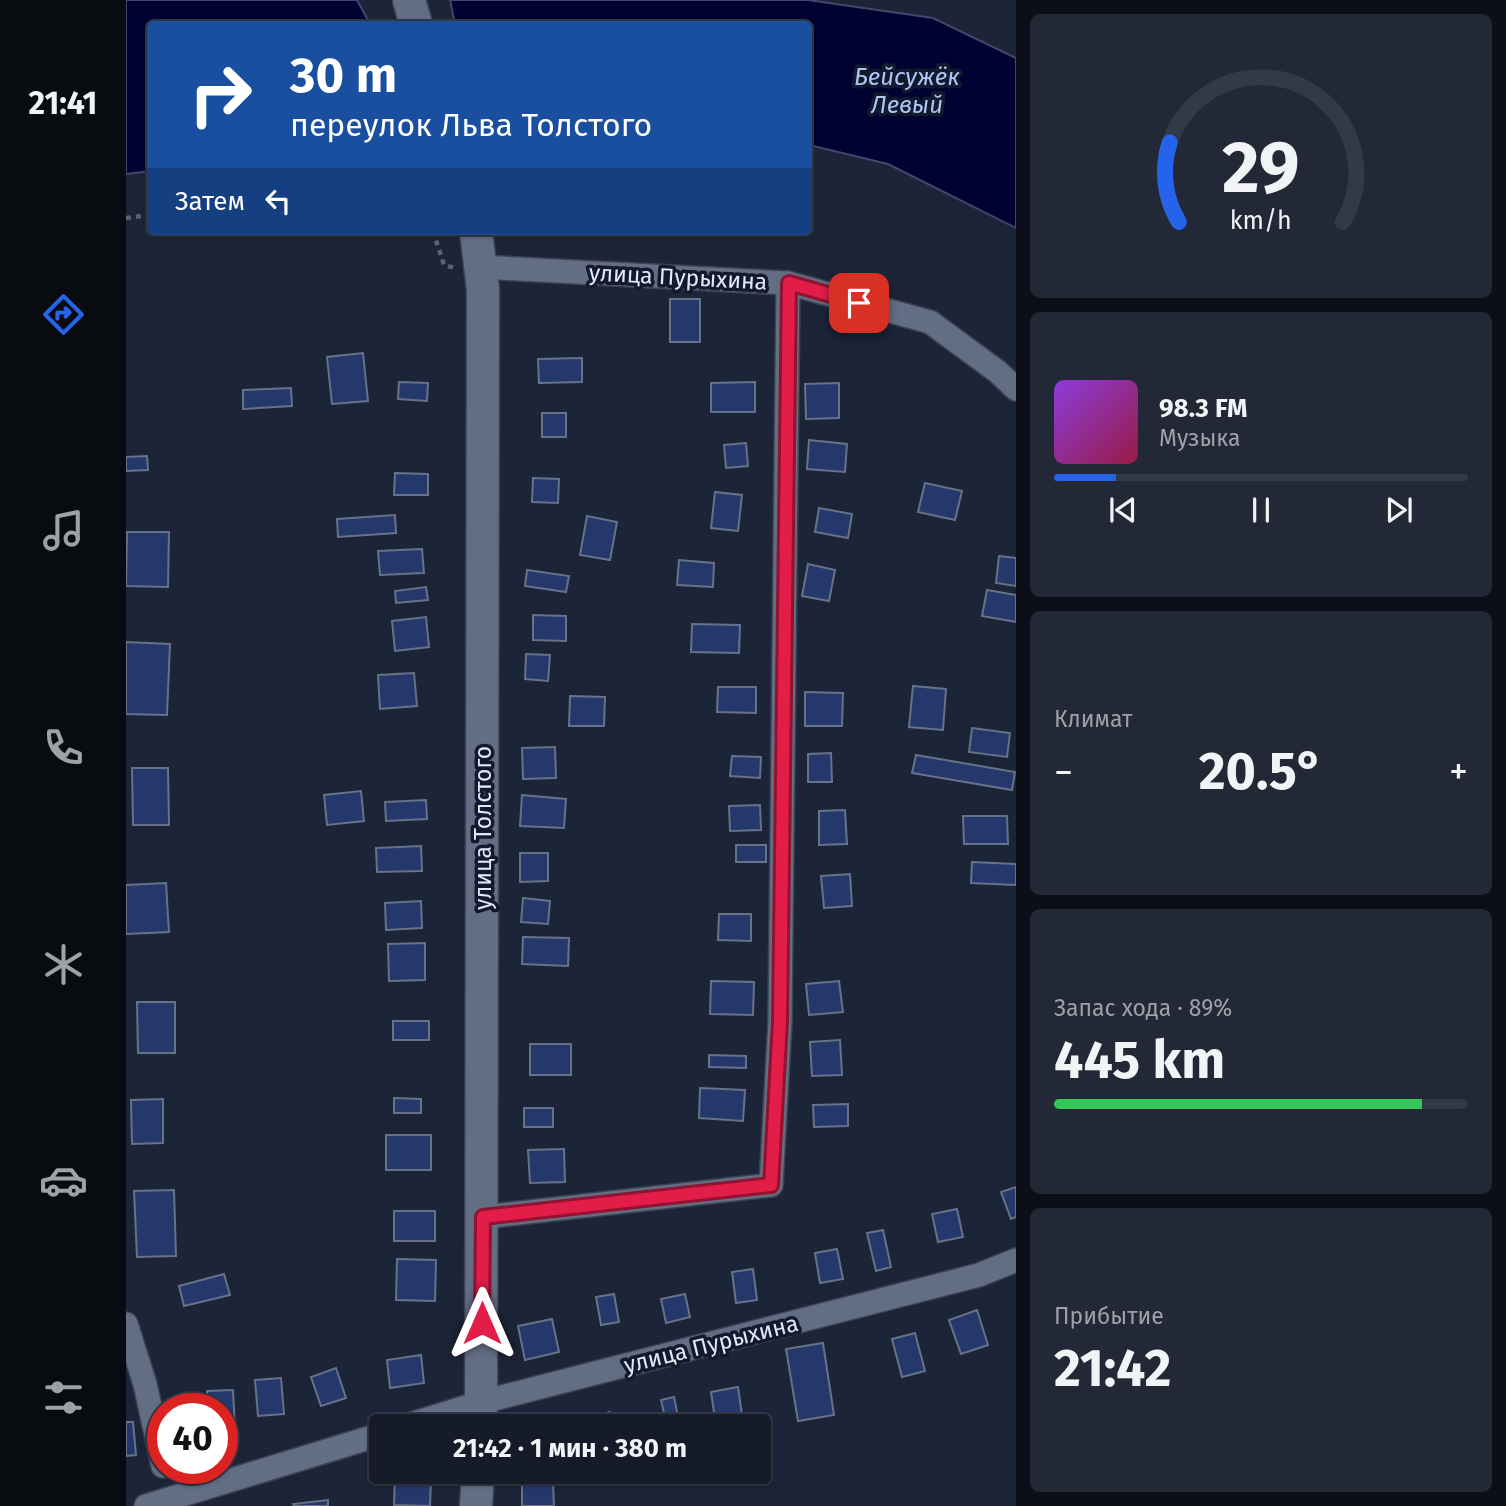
<!DOCTYPE html>
<html lang="ru">
<meta charset="utf-8">
<style>
body{margin:0;font-family:"Fira Sans",sans-serif;background:#222835;color:#f1f3f6;height:100vh;display:flex;flex-direction:column;font-size:26px;white-space:nowrap}
*{box-sizing:border-box;margin:0}
p{font-size:23px;color:#9da1a8}
.icon{flex:none;width:38px;height:38px;fill:none;stroke:currentColor;stroke-width:2;stroke-linecap:round;stroke-linejoin:round}
.map{position:relative;flex:1;overflow:hidden}
.details{display:flex;flex-direction:column;gap:14px;padding:14px;background:#0c0f17;width:490px}
.details>*{flex:none}
.top-card{position:absolute;left:21px;top:21px;width:665px;height:214px;border-radius:7px;box-shadow:0 2px 5px #0004,0 0 0 2px #343946;background:#1a4fa0;color:#fff;overflow:hidden}
.speed{position:absolute;left:21px;top:1393px;display:flex;gap:14px;font-size:35px;font-weight:700;text-align:center}
.speed>*{display:grid;place-content:center;width:91px;height:91px;border-radius:50%;background:#151b29;box-shadow:0 2px 5px #0004,0 0 0 2px #343946;line-height:1}
.speed .limit{border:10px solid #d22;background:#fff;color:#111}
.pin{position:absolute;display:grid;place-items:center;width:60px;height:60px;color:#fff;margin:-30px;border-radius:14px;box-shadow:0 4px 10px #0006}
.me{position:absolute;width:77px;margin:-38px;rotate:0deg;stroke-linejoin:round;filter:drop-shadow(0 0 5px #0008)}
.turn{display:flex;align-items:center;gap:24px;height:147px;padding:0 28px;font-size:32px}
.turn .icon{width:91px;height:91px;stroke-width:2.5}
.turn b{display:block;font-size:49px;line-height:60px}
.then{display:flex;align-items:center;height:66px;padding:0 28px;background:#0003;gap:14px;font-size:26px}
.big{font-size:52px;font-weight:700;line-height:1.1}
.details .tile{flex:1;display:flex;flex-direction:column;justify-content:center;gap:10px;min-width:0;padding:0 24px;border-radius:10px;background:#222835}
.details .dial{align-items:center;gap:0}
.dial svg{height:182px;overflow:visible;fill:none;stroke:#343946;stroke-width:7;stroke-linecap:round;text-anchor:middle}
.dial text{fill:#f1f3f6;stroke:none}
.song{display:flex;align-items:center;gap:21px}
.cover{width:84px;height:84px;border-radius:10px;background:linear-gradient(135deg,hsl(270 70% 55%),hsl(340 70% 35%))}
.played{height:7px;border-radius:4px;background:linear-gradient(90deg,#2563eb 15%,#343946 15%)}
.keys{display:flex;justify-content:space-around;direction:ltr}
.heat{display:flex;justify-content:space-between;align-items:center;font-size:38px;direction:ltr}
.charge{height:10px;border-radius:5px;background:linear-gradient(90deg,#34c759 89%,#343946 0)}
.trip{position:absolute;left:243px;top:1414px;width:402px;height:70px;border-radius:7px;background:#151b29;box-shadow:0 2px 5px #0004,0 0 0 2px #343946;font-weight:700;line-height:70px;text-align:center}
main{display:flex;flex:1;min-height:0}
.dock{display:flex;flex-direction:column;width:126px;justify-content:space-around;align-items:center;background:#080b10;color:#9da1a8}
.dock .icon{width:49px;height:49px}
.dock .on{color:#2563eb}
.dock b{font-size:32px;color:#f1f3f6}
.map>svg:first-child{display:block}
.water{fill:#010231;stroke:#44476c;stroke-width:2}
.building{fill:#24386c;stroke:#677289;stroke-width:2}
.lines{fill:none;stroke-linecap:round;stroke-linejoin:round}
.street-casing{stroke:#3b4252;stroke-width:26}
.secondary-casing{stroke:#3b4252;stroke-width:35}
.path{stroke:#5a6273;stroke-width:4.5;stroke-dasharray:5 5;stroke-linecap:butt}
.street{stroke:#636d84;stroke-width:23}
.secondary{stroke:#636d84;stroke-width:32}
.route-casing{stroke:#92132f;stroke-width:18}
.route{stroke:#e11d48;stroke-width:12}
.labels{text-anchor:middle;dominant-baseline:central;stroke-width:7;stroke-linejoin:round;paint-order:stroke}
.street-label{font-size:23px;fill:#e2e8f6;stroke:#121a2d}
.water-label{font-size:24px;font-style:italic;fill:#afc5f6;stroke:#121a2d}
</style>
<main>
<nav class="dock">
<b>21:41</b>
<svg class="icon on" aria-label="directions" viewBox="0 0 24 24"><path d="M12 3l9 9-9 9-9-9zM9 14v-3h6M13 9l2 2-2 2"/></svg>
<svg class="icon" aria-label="music" viewBox="0 0 24 24"><path d="M9 18V5l10-2v13"/><circle cx="6" cy="18" r="3"/><circle cx="16" cy="16" r="3"/></svg>
<svg class="icon" aria-label="phone" viewBox="0 0 24 24"><path d="M5 4h4l2 5-3 2q2 4 5 5l2-3 5 2v4C11 20 4 13 5 4z"/></svg>
<svg class="icon" aria-label="climate" viewBox="0 0 24 24"><path d="M12 3v18M4 7l16 10M4 17L20 7"/></svg>
<svg class="icon" aria-label="car" viewBox="0 0 24 24"><path d="M5 17H2v-5l4-1 3-4h7l3 4 3 1v5h-3M9 17h6M6 11h13"/><circle cx="7" cy="17" r="2"/><circle cx="17" cy="17" r="2"/></svg>
<svg class="icon" aria-label="filters" viewBox="0 0 24 24"><path d="M4 7h16M4 17h16"/><circle cx="9" cy="7" r="2"/><circle cx="15" cy="17" r="2"/></svg>
</nav>
<div class="map">
<svg width="890" height="1506" viewBox="0 0 890 1506">
<rect width="100%" height="100%" fill="#1c2437"/>
<g class="water">
<polygon points="0,0 231,0 244,24 24,24 24,171 0,174"/>
<polygon points="324,0 682,0 807,18 890,58 890,228 762,164 683,145 682,24 329,24"/>
</g>
<g class="building">
<rect x="544" y="299" width="30" height="43"/>
<polygon points="237,353 242,401 206,404 201,357"/>
<polygon points="456,358 456,382 413,383 412,359"/>
<polygon points="273,382 302,383 301,401 272,399"/>
<polygon points="629,382 629,412 585,412 585,383"/>
<polygon points="713,383 713,418 680,419 679,384"/>
<polygon points="165,388 166,406 117,409 117,390"/>
<rect x="416" y="413" width="24" height="24"/>
<polygon points="683,440 721,444 719,472 681,469"/>
<polygon points="620,443 622,466 600,468 598,445"/>
<polygon points="21,456 22,470 0,471 0,457"/>
<polygon points="269,473 302,474 302,495 268,495"/>
<polygon points="407,478 433,479 432,503 406,502"/>
<polygon points="799,483 836,491 829,520 792,512"/>
<polygon points="589,492 616,495 612,531 585,528"/>
<polygon points="693,508 726,514 722,538 689,532"/>
<polygon points="269,515 270,533 212,537 211,519"/>
<polygon points="461,516 491,522 484,560 454,555"/>
<polygon points="1,532 43,532 42,587 0,586"/>
<polygon points="296,549 298,573 254,575 252,551"/>
<polygon points="873,556 890,558 890,586 870,583"/>
<polygon points="553,560 588,563 587,587 551,585"/>
<polygon points="682,564 709,570 703,601 676,596"/>
<polygon points="401,570 443,576 440,592 399,586"/>
<polygon points="300,587 302,600 270,603 269,591"/>
<polygon points="861,590 890,595 890,622 856,616"/>
<polygon points="407,615 440,616 440,641 407,640"/>
<polygon points="300,617 303,647 269,651 266,621"/>
<polygon points="566,624 614,625 613,653 565,652"/>
<polygon points="0,642 44,644 41,715 0,714"/>
<polygon points="400,654 424,655 422,681 399,679"/>
<polygon points="288,673 291,706 254,709 252,675"/>
<polygon points="787,686 820,689 817,730 783,727"/>
<polygon points="592,687 630,687 630,713 591,712"/>
<polygon points="679,692 717,693 716,726 679,726"/>
<polygon points="444,696 479,697 478,726 443,726"/>
<polygon points="846,728 884,733 881,757 843,752"/>
<polygon points="429,747 430,778 397,779 396,748"/>
<polygon points="705,753 706,782 682,782 682,754"/>
<polygon points="790,755 889,772 886,790 786,773"/>
<polygon points="606,756 635,757 634,778 604,776"/>
<polygon points="6,768 42,768 43,825 7,825"/>
<polygon points="235,791 238,821 201,825 198,795"/>
<polygon points="396,795 440,799 438,828 394,826"/>
<polygon points="300,800 301,819 260,821 259,802"/>
<polygon points="634,805 635,830 604,831 603,806"/>
<polygon points="719,810 721,844 693,845 693,811"/>
<polygon points="837,816 881,816 882,844 838,844"/>
<rect x="610" y="845" width="30" height="17"/>
<polygon points="295,846 296,871 251,872 250,848"/>
<polygon points="394,853 422,853 422,881 394,882"/>
<polygon points="846,862 890,864 890,885 845,883"/>
<polygon points="724,874 726,906 698,908 695,876"/>
<polygon points="40,883 43,932 0,934 0,885"/>
<polygon points="397,898 424,901 422,924 395,922"/>
<polygon points="295,901 296,928 260,930 259,903"/>
<polygon points="593,914 625,914 625,941 592,940"/>
<polygon points="397,937 443,938 442,966 396,964"/>
<polygon points="299,943 299,980 263,981 262,944"/>
<polygon points="585,981 628,982 627,1015 584,1014"/>
<polygon points="713,981 717,1012 683,1015 680,984"/>
<polygon points="11,1002 49,1002 49,1053 12,1053"/>
<rect x="267" y="1021" width="36" height="19"/>
<polygon points="714,1040 716,1075 686,1076 684,1042"/>
<rect x="404" y="1044" width="41" height="31"/>
<polygon points="583,1055 620,1056 620,1068 583,1067"/>
<polygon points="574,1088 619,1090 617,1121 573,1118"/>
<polygon points="268,1098 295,1099 295,1113 268,1113"/>
<polygon points="37,1099 37,1143 6,1144 5,1100"/>
<polygon points="722,1104 722,1126 688,1127 687,1105"/>
<rect x="398" y="1108" width="29" height="19"/>
<rect x="260" y="1135" width="45" height="35"/>
<polygon points="438,1149 439,1182 404,1183 402,1150"/>
<polygon points="890,1187 890,1217 885,1219 875,1192"/>
<polygon points="48,1190 50,1256 11,1257 8,1191"/>
<polygon points="831,1209 837,1237 812,1242 806,1214"/>
<rect x="268" y="1211" width="41" height="30"/>
<polygon points="757,1230 765,1267 750,1271 741,1233"/>
<polygon points="711,1249 717,1279 694,1283 689,1253"/>
<polygon points="271,1259 310,1260 309,1301 270,1300"/>
<polygon points="627,1269 631,1300 610,1303 606,1272"/>
<polygon points="98,1274 104,1295 58,1306 53,1286"/>
<polygon points="488,1294 493,1322 475,1325 470,1297"/>
<polygon points="559,1294 564,1317 540,1323 535,1299"/>
<polygon points="851,1310 862,1345 835,1354 823,1320"/>
<polygon points="426,1319 433,1352 399,1360 392,1326"/>
<polygon points="789,1333 799,1371 776,1377 766,1339"/>
<polygon points="697,1343 708,1415 672,1421 660,1349"/>
<polygon points="295,1355 298,1383 264,1388 261,1360"/>
<polygon points="210,1368 220,1398 195,1406 185,1377"/>
<polygon points="155,1378 158,1414 132,1416 129,1380"/>
<polygon points="612,1387 617,1422 590,1426 585,1392"/>
<polygon points="107,1390 109,1429 96,1430 96,1409 82,1409 81,1391"/>
<polygon points="548,1397 554,1426 541,1426 535,1400"/>
<polygon points="484,1412 487,1426 465,1426 463,1417"/>
<polygon points="0,1422 7,1422 10,1455 0,1456"/>
<polygon points="269,1475 305,1476 304,1506 268,1505"/>
<polygon points="427,1481 428,1506 396,1506 396,1483"/>
<polygon points="202,1500 202,1506 168,1506 167,1504"/>
</g>
<g class="lines">
<defs>
<g id="street">
<polyline points="354,267 662,283 804,322 872,372 890,389"/>
<polyline points="357,1217 645,1185 654,1021 662,283"/>
<polyline points="0,1324 19,1384 37,1466"/>
<polyline points="279,1426 356,1402 853,1275 890,1260"/>
<polyline points="20,1506 256,1434"/>
</g>
<g id="secondary">
<polyline points="283,0 290,24"/>
<polyline points="350,231 357,290 355,1426"/>
<polyline points="350,1506 352,1472"/>
</g>
</defs>
<use href="#street" class="street-casing"/>
<use href="#secondary" class="secondary-casing"/>
<g class="path">
<polyline points="0,218 24,215"/>
<polyline points="307,231 318,265 329,268"/>
</g>
<use href="#street" class="street"/>
<use href="#secondary" class="secondary"/>
</g>
<g class="lines">
<defs>
<polyline id="route" points="356,1323 357,1217 645,1185 654,1021 663,283 733,303"/>
</defs>
<use href="#route" class="route-casing"/>
<use href="#route" class="route"/>
</g>
<g class="labels">
<g class="street-label">
<text transform="translate(552 277) rotate(3)">улица Пурыхина</text>
<text transform="translate(357 828) rotate(-90)">улица Толстого</text>
<text transform="translate(585 1344) rotate(-14)">улица Пурыхина</text>
</g>
<g class="water-label">
<text x="781" y="77">Бейсужёк<tspan x="781" dy="28">Левый</tspan></text>
</g>
</g>
</svg>
<div class="speed"><div class="limit">40</div></div>
<div class="pin" style="left:733px;top:303px;background:#d93025"><svg class="icon" aria-label="arrive" viewBox="0 0 24 24"><path d="M6 21V4h12l-3 4 3 4H6"/></svg></div>
<svg class="me" style="left:356px;top:1323px" viewBox="-20 -20 40 40"><path d="M0-17L14 15 0 8-14 15z" fill="#e11d48" stroke="#fff" stroke-width="4"/></svg>
<div class="trip">21:42 · 1 мин · 380 m</div>
<div class="top-card">
<div class="turn"><svg class="icon" aria-label="right" viewBox="0 0 24 24"><path d="M7 20v-9h11M14 6l5 5-5 5"/></svg><div><b>30 m</b>переулок Льва Толстого</div></div>
<div class="then">Затем<svg class="icon" aria-label="left" viewBox="0 0 24 24"><path d="M17 20v-9H6M10 6l-5 5 5 5"/></svg></div>
</div>
</div>
<section class="details">
<div class="tile dial"><svg viewBox="0 0 100 80">
<path d="M14 69A42 42 0 1 1 86 69"/>
<path d="M14 69A42 42 0 0 1 10 34" stroke="#2563eb"/>
<text x="50" y="56" font-size="32" font-weight="700">29</text>
<text x="50" y="72" font-size="11">km/h</text>
</svg></div>
<div class="tile">
<div class="song"><i class="cover"></i><div><b>98.3 FM</b><p>Музыка</p></div></div>
<div class="played"></div>
<div class="keys"><svg class="icon" aria-label="previous" viewBox="0 0 24 24"><path d="M18 5L8 12l10 7zM5 5v14"/></svg><svg class="icon" aria-label="pause" viewBox="0 0 24 24"><path d="M8 5v14M16 5v14"/></svg><svg class="icon" aria-label="next" viewBox="0 0 24 24"><path d="M6 5l10 7-10 7zM19 5v14"/></svg></div>
</div>
<div class="tile"><p>Климат</p>
<div class="heat"><a>−</a><b class="big">20.5°</b><a>+</a></div>
</div>
<div class="tile"><p>Запас хода · 89%</p><b class="big">445 km</b><div class="charge"></div></div>
<div class="tile"><p>Прибытие</p><b class="big">21:42</b></div>
</section>
</main>
